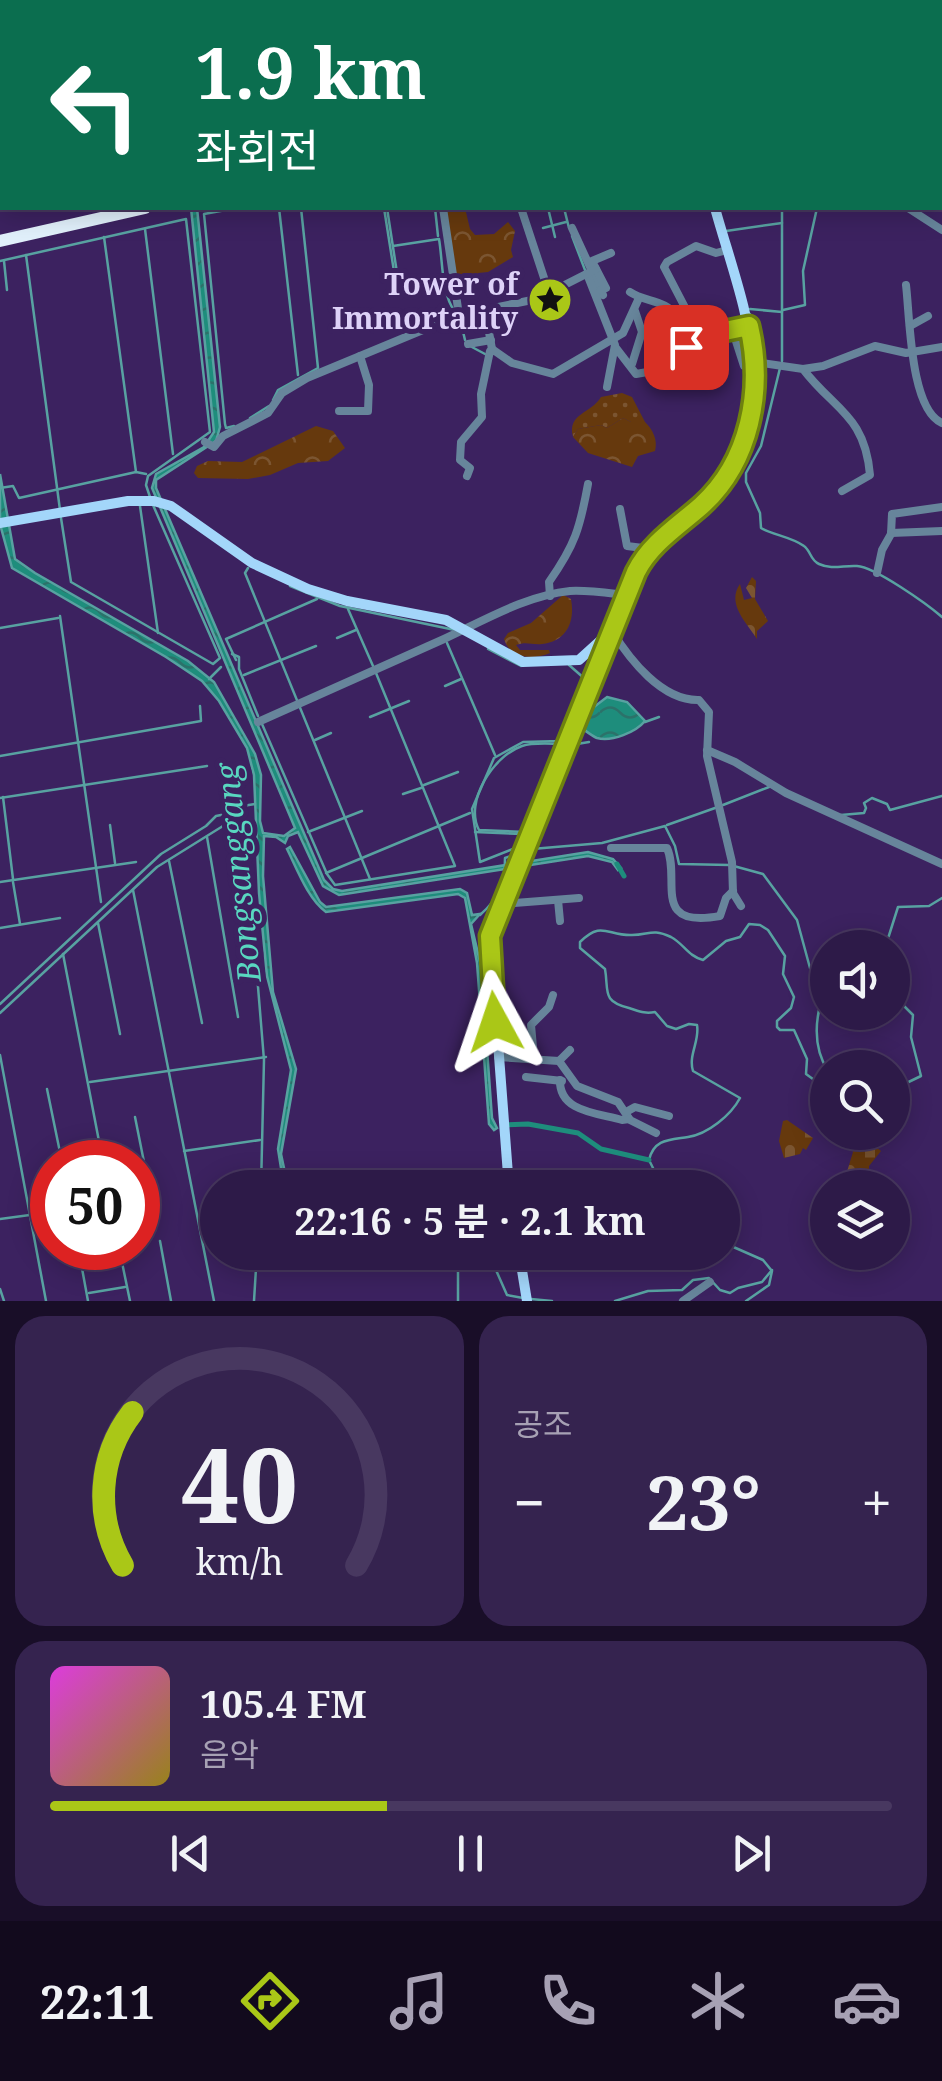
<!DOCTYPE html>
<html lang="ko">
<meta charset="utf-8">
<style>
body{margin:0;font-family:"Noto Serif","Noto Sans KR",serif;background:#35234f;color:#f1f3f6;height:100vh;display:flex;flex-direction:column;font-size:38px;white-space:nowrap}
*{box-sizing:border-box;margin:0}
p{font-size:32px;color:#a7a1b4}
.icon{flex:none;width:55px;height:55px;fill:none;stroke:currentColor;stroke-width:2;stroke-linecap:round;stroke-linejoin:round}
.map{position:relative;height:1301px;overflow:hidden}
.details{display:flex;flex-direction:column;gap:15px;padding:15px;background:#190e28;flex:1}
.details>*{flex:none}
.hud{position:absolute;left:0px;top:0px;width:942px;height:210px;box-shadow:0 5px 25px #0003,0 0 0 2px #483860;background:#0b6e4f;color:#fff;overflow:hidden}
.controls{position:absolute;left:810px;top:930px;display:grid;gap:20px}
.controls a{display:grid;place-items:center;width:100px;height:100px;border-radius:50%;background:#2d1a48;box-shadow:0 5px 25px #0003,0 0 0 2px #483860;font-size:50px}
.speed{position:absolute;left:30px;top:1140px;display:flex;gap:20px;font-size:50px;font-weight:700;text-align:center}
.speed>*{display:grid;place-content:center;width:130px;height:130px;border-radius:50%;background:#2d1a48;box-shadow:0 5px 25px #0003,0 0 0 2px #483860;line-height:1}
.speed .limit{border:15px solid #d22;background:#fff;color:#111}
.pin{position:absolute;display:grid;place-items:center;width:85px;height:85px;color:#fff;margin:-42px;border-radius:20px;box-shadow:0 5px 15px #0006}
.me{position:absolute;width:110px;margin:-55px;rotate:355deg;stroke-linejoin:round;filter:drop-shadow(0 0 8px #0008)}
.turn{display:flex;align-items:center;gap:35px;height:210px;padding:0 30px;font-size:45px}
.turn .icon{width:130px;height:130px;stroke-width:2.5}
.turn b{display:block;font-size:70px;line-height:85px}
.big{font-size:75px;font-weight:700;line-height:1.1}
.details .tile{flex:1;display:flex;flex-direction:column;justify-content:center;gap:15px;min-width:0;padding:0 35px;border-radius:30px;background:#35234f}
.details .dial{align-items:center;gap:0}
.dial svg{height:260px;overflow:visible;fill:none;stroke:#483860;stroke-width:7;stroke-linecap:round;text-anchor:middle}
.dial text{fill:#f1f3f6;stroke:none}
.song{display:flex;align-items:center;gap:30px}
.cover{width:120px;height:120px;border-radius:15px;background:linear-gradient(135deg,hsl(300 70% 55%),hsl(50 70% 35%))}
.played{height:10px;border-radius:5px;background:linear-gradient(90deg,#aac717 40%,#483860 40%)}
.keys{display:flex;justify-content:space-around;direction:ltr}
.heat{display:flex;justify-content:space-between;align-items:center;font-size:55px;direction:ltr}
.details .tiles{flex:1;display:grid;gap:15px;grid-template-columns:1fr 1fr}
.tile:last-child{grid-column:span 2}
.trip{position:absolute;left:200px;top:1170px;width:540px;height:100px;border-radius:50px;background:#2d1a48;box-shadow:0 5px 25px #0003,0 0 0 2px #483860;font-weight:700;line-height:100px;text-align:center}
.dock{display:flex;height:160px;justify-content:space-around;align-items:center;background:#120a1d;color:#a7a1b4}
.dock .icon{width:70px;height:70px}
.dock .current{color:#aac717}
.dock b{font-size:45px;color:#f1f3f6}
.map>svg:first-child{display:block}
.grass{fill:url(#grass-dots)}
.forest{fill:url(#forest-crowns)}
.cemetery{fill:url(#cemetery-stones)}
.water{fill:url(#water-waves);stroke:#58a2a1;stroke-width:2.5}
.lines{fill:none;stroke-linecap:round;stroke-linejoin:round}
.stream{stroke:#58a2a1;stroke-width:2.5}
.canal{stroke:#1e8d7c;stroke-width:5}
.minor{stroke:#67859b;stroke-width:8}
.major{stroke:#a3d6fa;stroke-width:10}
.highway{stroke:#e1f0fb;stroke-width:12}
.route-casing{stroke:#6e810f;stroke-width:25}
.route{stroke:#aac717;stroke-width:18}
.labels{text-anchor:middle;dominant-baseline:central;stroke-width:10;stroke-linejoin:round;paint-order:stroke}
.poi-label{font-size:30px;font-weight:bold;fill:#ded2f8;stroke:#3c2260;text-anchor:end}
.water-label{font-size:32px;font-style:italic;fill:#59d7c0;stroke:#3c2260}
</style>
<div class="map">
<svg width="942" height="1301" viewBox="0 0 942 1301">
<defs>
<pattern id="grass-dots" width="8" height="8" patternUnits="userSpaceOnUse" patternTransform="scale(2.5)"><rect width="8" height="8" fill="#66390d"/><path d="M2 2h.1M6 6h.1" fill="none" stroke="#7b5531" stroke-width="1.8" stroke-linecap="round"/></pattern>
<pattern id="forest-crowns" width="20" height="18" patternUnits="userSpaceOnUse" patternTransform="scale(2.5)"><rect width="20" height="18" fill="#66390d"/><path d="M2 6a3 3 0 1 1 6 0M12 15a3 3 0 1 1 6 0" fill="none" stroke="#7b5531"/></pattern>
<pattern id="cemetery-stones" width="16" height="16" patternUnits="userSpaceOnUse" patternTransform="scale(2.5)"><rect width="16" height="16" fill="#66390d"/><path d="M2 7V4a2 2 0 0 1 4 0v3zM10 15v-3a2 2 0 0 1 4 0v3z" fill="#7b5531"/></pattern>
<pattern id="water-waves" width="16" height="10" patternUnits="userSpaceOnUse" patternTransform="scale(2.5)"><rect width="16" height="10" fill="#1e8d7c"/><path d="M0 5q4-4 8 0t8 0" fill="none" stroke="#2b726a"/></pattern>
</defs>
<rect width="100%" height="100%" fill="#3c2260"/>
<path class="grass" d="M622,393L632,397L645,422H631L623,418L607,428L601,425L578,429L573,437C567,413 591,414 601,397Z"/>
<g class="forest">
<polygon points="465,208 470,229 475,235 494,234 508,222 515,231 511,250 513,257 488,272 478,273 479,282 455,280 446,209"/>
<path d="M623,418L631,422H645C653,430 658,440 655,451L638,456L632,467L588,453L573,437L578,429L601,425L607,428Z"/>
<polygon points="316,426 333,431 345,448 328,461 298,463 270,475 248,479 198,478 194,473 197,466 208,461 242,462"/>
<path d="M563,595L571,599C575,620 568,641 542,644C531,645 527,641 516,645L520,650H549L550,653C533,660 510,659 504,639L508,633L531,623Z"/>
</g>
<g class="cemetery">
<path d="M752,577L756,581L755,599L768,621L757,631V639C747,623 726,604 740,584L744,600L752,598L746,588Z"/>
<polygon points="787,1120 813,1138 806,1150 803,1148 800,1154 784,1158 779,1141 783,1121"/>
<polygon points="854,1144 876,1147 881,1151 869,1166 869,1174 857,1180 846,1175 853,1152 851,1145"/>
</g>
<g class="water">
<polygon points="191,208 197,208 220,427 216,441 156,480 156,488 324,880 333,889 342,891 588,852 613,859 621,868 618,870 612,862 588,856 339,895 323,886 298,832 288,836 285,843 276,837 264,836 263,876 273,992 296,1069 281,1154 288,1187 284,1187 278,1149 291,1070 267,976 259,893 254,775 247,748 219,701 202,681 166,657 12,568 0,524 0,474 15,559 35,573 188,661 214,682 255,754 261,775 260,821 263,833 284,836 295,828 152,488 156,474 204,447 214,432"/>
<path d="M607,697L627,702L645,721C636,732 612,742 597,738C594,737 584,730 582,728L586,713Z"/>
<path d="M290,847L320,902L326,907L460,889L467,893L472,915L480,914L471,924L481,966L492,1118L497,1128L494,1130L489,1124L477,963L465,898L458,894L326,912C308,899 297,869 287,849Z"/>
</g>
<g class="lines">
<g class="stream">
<polyline points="78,0 78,2"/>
<polyline points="162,0 162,2"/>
<polyline points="178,0 178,2"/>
<polyline points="276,0 276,2"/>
<polyline points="353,0 353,2"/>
<polyline points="355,0 355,2"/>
<polyline points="435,0 435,2"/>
<polyline points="600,0 608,2"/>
<polyline points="606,0 614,2"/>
<polyline points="112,2 121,2"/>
<polyline points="204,2 208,0"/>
<polyline points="591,2 592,0"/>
<polyline points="645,2 646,0"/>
<polyline points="745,2 746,0"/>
<polyline points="749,2 749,0"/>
<polyline points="916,2 917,0"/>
<polyline points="0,57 2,57"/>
<polyline points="940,65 942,66"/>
<polyline points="940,67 942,68"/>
<polyline points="940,167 942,168"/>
<polyline points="940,169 942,171"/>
<polyline points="279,208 298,375"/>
<polyline points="384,208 396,284"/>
<polyline points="387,208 399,286"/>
<polyline points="435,208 438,236"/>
<polyline points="548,208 555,237"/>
<polyline points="564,208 569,228"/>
<polyline points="543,228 566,222"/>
<polyline points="145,229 173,454"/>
<polyline points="726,231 782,223"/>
<polyline points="572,236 585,270"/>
<polyline points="104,237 136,472"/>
<path d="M393,246L439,239C443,262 441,293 455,312"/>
<polyline points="26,255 60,510"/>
<polyline points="0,261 186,219 210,432 148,476 146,485 150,497"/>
<polyline points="4,261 7,290"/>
<polyline points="750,309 782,312"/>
<polyline points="783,310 805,305 803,271 817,208"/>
<polyline points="750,314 757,337"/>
<polyline points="460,319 465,340"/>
<polyline points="470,346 485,354"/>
<polyline points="782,361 782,208"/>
<path d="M780,368L761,446L746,473V482L760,513L761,528C773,535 792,537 804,546C811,551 810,560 819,564C832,570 844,565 857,566C875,567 927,604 942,617"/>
<polyline points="273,400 278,390 318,368 301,208"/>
<polyline points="250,418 269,406"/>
<polyline points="234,426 226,428 225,424 204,214 237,208"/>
<polyline points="0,488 13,486 19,498 136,472 146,474"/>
<polyline points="140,506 158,633"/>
<polyline points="61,518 71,582 213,664 220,658 153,505"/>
<polyline points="248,568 245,573 370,879"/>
<polyline points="290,586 340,606 455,630"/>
<polyline points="348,609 373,666"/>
<polyline points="60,616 101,902"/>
<polyline points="0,628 58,618"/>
<polyline points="337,638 356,630"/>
<polyline points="447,643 495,755"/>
<polyline points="488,649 521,666"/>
<polyline points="232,654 239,657 239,669 258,716"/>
<polyline points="236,660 226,639 317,599"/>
<polyline points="244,675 316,646"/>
<polyline points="209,679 221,667"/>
<polyline points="445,686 461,679"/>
<polyline points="370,717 409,701"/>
<polyline points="645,722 659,717"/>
<polyline points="262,724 327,874 335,885 455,866 376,673"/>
<polyline points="315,740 331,733"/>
<polyline points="571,745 589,742"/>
<polyline points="0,756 201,721 200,706"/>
<polyline points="424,785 458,772"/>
<polyline points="403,794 421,788"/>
<polyline points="3,797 13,879"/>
<polyline points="0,798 207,766"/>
<polyline points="723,805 769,787"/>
<polyline points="841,815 864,813 866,808 864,803 872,798 887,804 890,810 942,796"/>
<polyline points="110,825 115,863"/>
<polyline points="667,825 715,808"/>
<polyline points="308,832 362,811"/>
<polyline points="475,832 523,834"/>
<path d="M525,832L479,830C464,802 493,756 522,746C534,742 551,744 563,744"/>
<polyline points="207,837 238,1017"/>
<polyline points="518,847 480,862 472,809 494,758 523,742 560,741 585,679 569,665"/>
<path d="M532,849L602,843L665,826L675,846L679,864L730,865L763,874L797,920L810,968L824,992C815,1018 812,1046 828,1071"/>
<polyline points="169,861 202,1023"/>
<polyline points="326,873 470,813"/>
<polyline points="0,882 136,862"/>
<polyline points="13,882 20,924"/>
<polyline points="133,890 214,1301"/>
<path d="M480,915C500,897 505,885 505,858L519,853"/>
<polyline points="98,923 120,1034"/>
<polyline points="0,928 60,918"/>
<polyline points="885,948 898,907 929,906 942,898"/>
<polyline points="63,954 103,1162"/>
<polyline points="892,1000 903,1005 913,1015 911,1037 921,1076 892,1090"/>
<polyline points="0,1004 161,854 206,826 216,816 226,814 230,808 255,804"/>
<polyline points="0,1013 157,867 231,821 245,828 264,1060 261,1188"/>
<polyline points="0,1055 46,1301"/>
<polyline points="90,1082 266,1057"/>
<polyline points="47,1089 62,1162"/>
<polyline points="135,1117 151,1197 138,1199"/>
<polyline points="184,1151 260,1140"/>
<path d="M663,1188L649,1160C654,1139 669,1140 688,1137C708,1134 731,1115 740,1098L693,1071C688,1055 700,1041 697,1025L689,1024L676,1029L667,1026L655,1012C644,1014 639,1011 629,1008C601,1001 609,991 605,969L580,948V942C602,920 607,936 632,935C649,935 652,928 671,937C684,944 688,956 703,960L726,941L740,937L749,924L760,925L768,930L785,956L783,974L794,997L791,1008L777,1021V1027L780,1030H794L807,1059L806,1074L828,1090"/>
<polyline points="0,1219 52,1212"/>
<polyline points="216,1231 218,1230"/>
<polyline points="160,1241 171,1301"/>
<polyline points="722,1242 763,1260 772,1271 769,1285 746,1301"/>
<polyline points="119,1248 130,1301"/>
<polyline points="79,1252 88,1301"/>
<polyline points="444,1252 458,1270 458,1301"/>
<polyline points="488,1252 507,1295 523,1298"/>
<polyline points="0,1289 4,1301"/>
<polyline points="89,1293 125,1287"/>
<polyline points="531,1299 552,1301"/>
<polyline points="254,1301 257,1252"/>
<polyline points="615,1301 648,1291 682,1290 693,1280 709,1278 720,1290 730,1293 738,1288 762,1282 772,1270"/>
</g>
<g class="canal">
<polyline points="617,864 624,876"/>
<polyline points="505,1125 528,1124 578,1133 601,1149 649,1160"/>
</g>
<g class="minor">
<polyline points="555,2 556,0"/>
<polyline points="443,208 459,315"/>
<polyline points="521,208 549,293"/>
<polyline points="908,208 942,230"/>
<polyline points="572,228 603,295"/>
<polyline points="587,274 615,345 607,387"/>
<path d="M906,285C910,318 910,409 942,423"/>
<polyline points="601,290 606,288 592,261 611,253"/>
<path d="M630,292C644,302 667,300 676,316C683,327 680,338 688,349L716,334L749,326"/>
<polyline points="485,310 492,349"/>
<polyline points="704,317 691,319 664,267 667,262 696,246 716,253 727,250"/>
<polyline points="910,326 928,316"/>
<polyline points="468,344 491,340"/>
<polyline points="616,348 636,374 653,371 687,348"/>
<path d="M755,362L803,369C834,410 865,415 870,475L842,491"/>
<polyline points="632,364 642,332 635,311"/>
<polyline points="664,364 679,376 687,365 733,332 744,366"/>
<polyline points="803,369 823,366 875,346 906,353 942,347"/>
<polyline points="339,411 368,411 369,385 360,356"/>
<polyline points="205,442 214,447 223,436 268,413 282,393 307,378 459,315 537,299 596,269"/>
<polyline points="467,476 470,468 460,460 461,442 482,417 481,394 490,351 492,349 512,363 553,374 623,333 639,298"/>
<polyline points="620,509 627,546 651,549"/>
<polyline points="891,533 942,531"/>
<polyline points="877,573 882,550 891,534 892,514 942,507"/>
<path d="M550,596L549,582C575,545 580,528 588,484"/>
<path d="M612,631C630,660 662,701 699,700L709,712L707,756L732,862L733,893L741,906"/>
<path d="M258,722L444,639C483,621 527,595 570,591C588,590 608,593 626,595"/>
<polyline points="707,750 735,762 786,793 942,864"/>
<path d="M611,848H667C681,879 650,929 720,916L726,898L733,891"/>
<polyline points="558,900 560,921"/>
<polyline points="501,904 579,898"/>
<polyline points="498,1057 559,1061 570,1050"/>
<polyline points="534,1058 531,1025 549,1007 553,995"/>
<polyline points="559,1061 577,1086 618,1102 630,1120 656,1133"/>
<polyline points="526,1077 562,1081"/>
<path d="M560,1080C559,1112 598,1113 622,1120L629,1119"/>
<polyline points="626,1112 635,1107 669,1116"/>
<polyline points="683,1301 710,1282"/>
</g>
<g class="major">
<polyline points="739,2 740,0"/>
<polyline points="0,523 128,501 154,501 171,506 252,563 308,589 347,601 446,620 523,662 579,660 611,631"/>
<path d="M509,1188L490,937L638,567C661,532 699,513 724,480C786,401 738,292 715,208"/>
<polyline points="519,1252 527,1301"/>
</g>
<g class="highway">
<polyline points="940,194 942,195"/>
<polyline points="940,204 942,205"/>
<polyline points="0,241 145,208"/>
</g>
</g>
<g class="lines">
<defs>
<path id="route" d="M495,1022L490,936L636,572C650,544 677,527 701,506C750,462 764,390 749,326L720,332L695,347H686"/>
</defs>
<use href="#route" class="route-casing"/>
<use href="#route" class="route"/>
</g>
<defs>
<symbol id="sight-disc" viewBox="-11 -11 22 22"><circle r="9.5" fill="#aac717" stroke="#3c2260"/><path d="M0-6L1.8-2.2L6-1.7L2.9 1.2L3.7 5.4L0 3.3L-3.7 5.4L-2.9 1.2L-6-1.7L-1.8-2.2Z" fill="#111"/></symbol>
</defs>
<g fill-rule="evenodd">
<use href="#sight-disc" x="525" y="275" width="50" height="50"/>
</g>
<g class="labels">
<g class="poi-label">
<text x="518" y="283">Tower of<tspan x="518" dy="34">Immortality</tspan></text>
</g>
<g class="water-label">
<text transform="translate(237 873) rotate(-96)">Bongsanggang</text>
</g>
</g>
</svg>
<div class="controls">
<a><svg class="icon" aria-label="sound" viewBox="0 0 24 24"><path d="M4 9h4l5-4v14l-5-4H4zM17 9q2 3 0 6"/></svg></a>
<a><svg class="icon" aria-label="search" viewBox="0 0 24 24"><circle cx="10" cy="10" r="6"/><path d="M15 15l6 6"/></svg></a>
<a><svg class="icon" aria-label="layers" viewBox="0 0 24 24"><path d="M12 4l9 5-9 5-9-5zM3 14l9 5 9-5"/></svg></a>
</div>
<div class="speed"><div class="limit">50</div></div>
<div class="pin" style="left:686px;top:347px;background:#d93025"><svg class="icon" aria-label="arrive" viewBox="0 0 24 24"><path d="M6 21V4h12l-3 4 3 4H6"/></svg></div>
<svg class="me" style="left:495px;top:1022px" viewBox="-20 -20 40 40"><path d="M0-17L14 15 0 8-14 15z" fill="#aac717" stroke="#fff" stroke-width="4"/></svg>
<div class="trip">22:16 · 5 분 · 2.1 km</div>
<div class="hud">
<div class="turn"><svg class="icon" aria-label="left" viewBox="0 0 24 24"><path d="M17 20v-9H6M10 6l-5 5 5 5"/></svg><div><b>1.9 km</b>좌회전</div></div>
</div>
</div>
<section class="details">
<div class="tiles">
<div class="tile dial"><svg viewBox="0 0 100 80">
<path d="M14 69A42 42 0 1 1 86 69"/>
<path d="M14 69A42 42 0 0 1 17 22" stroke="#aac717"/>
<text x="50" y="56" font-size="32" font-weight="700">40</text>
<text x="50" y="72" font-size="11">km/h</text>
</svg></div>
<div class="tile"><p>공조</p>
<div class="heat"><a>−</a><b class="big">23°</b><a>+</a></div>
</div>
<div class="tile">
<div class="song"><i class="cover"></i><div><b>105.4 FM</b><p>음악</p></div></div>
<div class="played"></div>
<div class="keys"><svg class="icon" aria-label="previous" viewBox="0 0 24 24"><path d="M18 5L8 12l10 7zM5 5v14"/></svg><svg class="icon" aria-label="pause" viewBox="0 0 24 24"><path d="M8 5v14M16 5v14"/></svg><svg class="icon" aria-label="next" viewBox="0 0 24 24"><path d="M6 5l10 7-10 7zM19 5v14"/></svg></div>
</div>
</div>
</section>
<nav class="dock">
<b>22:11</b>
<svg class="icon current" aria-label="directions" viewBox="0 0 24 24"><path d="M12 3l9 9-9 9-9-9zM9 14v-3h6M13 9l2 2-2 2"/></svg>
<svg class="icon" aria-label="music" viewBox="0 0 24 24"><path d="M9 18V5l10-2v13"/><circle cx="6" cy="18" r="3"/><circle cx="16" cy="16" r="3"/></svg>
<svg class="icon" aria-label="phone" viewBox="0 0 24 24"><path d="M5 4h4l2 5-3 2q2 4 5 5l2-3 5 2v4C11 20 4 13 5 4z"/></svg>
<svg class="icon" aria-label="climate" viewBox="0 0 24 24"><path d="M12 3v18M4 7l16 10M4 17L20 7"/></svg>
<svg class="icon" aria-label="car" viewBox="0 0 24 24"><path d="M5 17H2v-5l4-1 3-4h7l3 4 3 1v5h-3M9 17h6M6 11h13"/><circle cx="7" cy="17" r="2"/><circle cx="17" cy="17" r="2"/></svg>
</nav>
